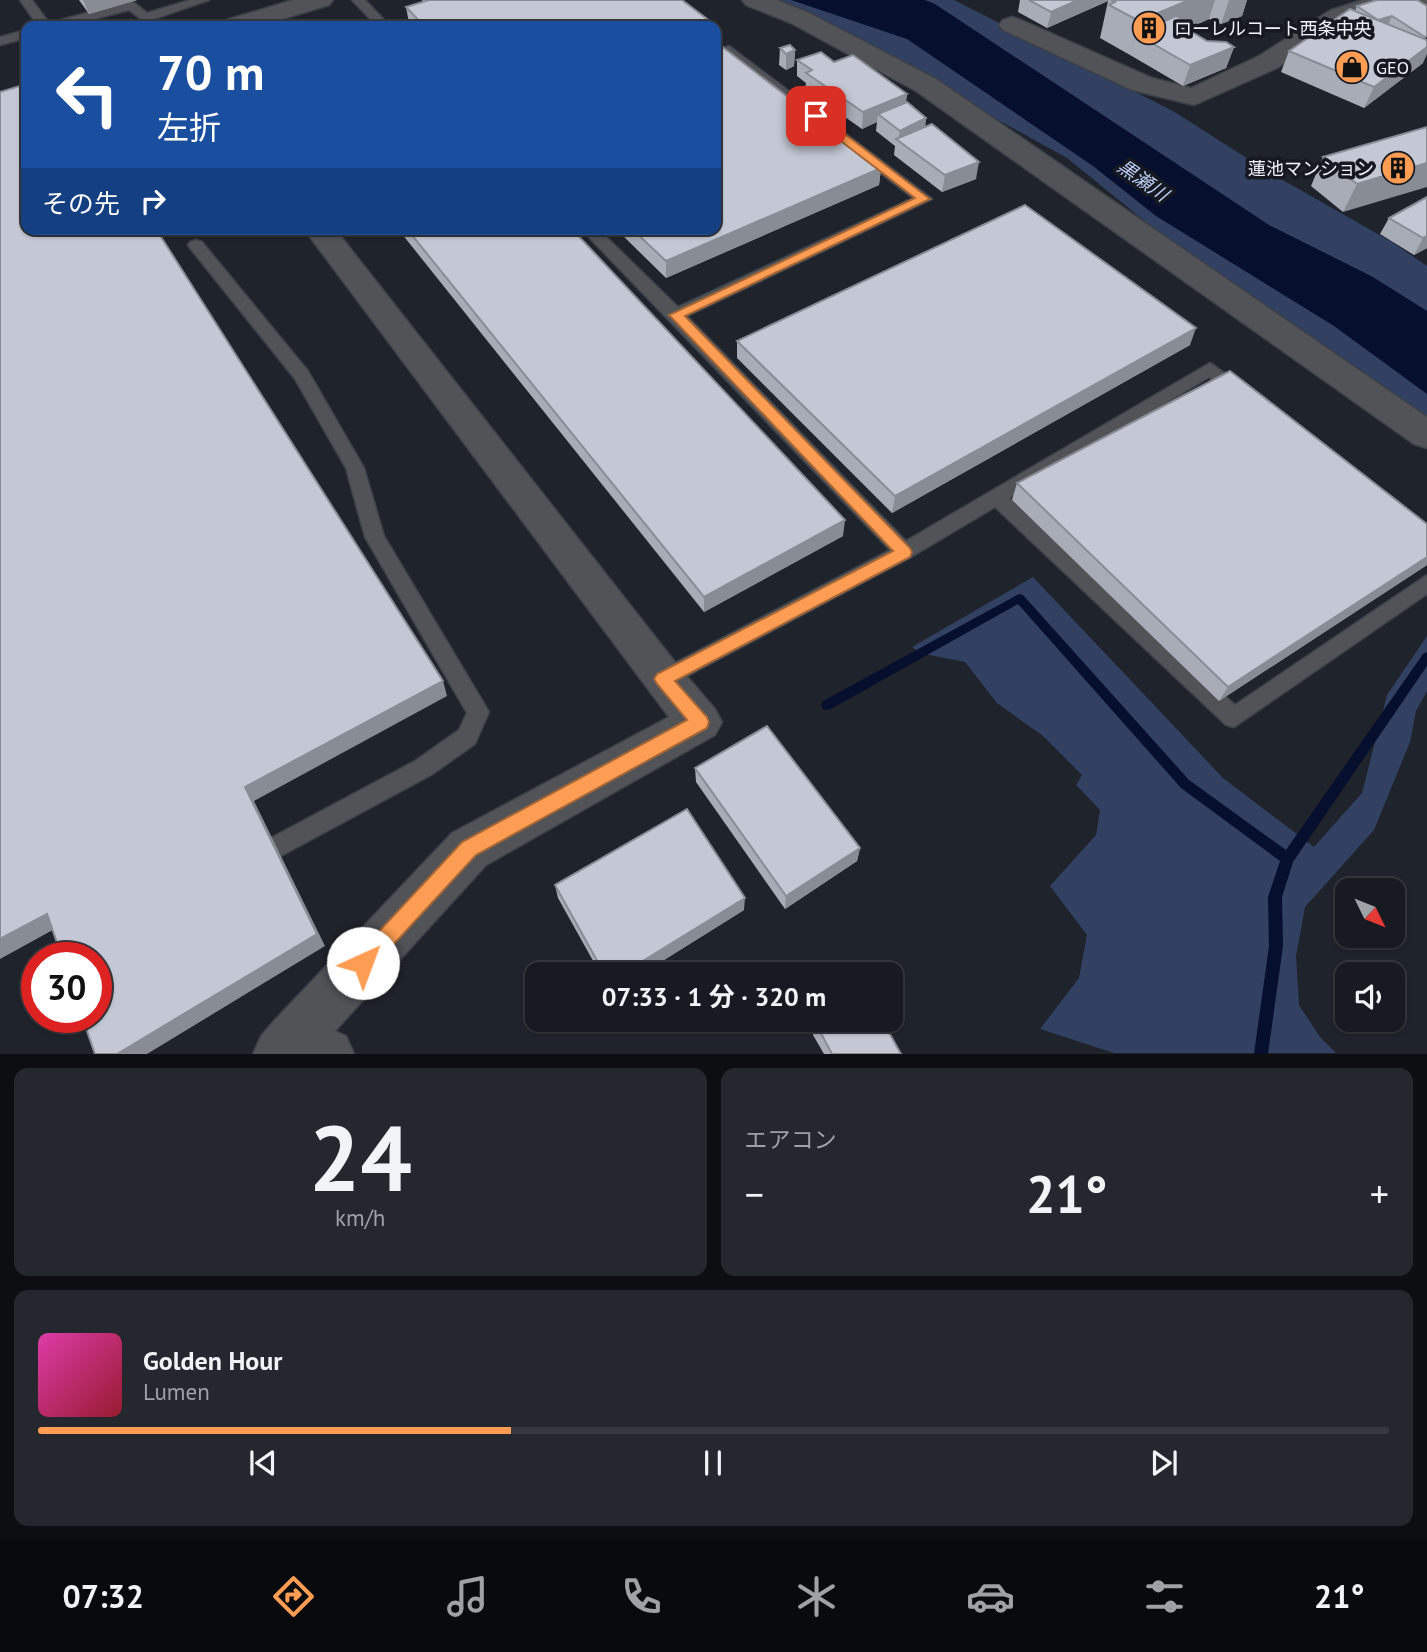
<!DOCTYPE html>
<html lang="ja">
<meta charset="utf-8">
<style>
body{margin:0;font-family:"PT Sans","Noto Sans JP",sans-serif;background:#24272d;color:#f1f3f6;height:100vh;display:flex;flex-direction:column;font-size:26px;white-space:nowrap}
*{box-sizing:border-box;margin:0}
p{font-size:23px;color:#9ea1a5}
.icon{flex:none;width:38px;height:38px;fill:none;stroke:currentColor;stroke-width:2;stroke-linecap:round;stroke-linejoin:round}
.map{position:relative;height:1054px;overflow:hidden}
.details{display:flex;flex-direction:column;gap:14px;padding:14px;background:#0d0e12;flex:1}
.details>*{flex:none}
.top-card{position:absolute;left:21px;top:21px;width:700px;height:214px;border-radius:14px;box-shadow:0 2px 5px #0004,0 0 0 2px #36383e;background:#1a4fa0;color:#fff;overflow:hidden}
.needle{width:46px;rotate:133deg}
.tools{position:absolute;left:1335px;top:878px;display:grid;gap:14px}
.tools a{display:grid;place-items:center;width:70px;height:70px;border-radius:14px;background:#171a20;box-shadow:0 2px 5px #0004,0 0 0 2px #36383e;font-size:35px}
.speed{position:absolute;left:21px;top:942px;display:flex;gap:14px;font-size:35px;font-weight:700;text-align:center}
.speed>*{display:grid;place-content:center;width:91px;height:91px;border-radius:50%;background:#171a20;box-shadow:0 2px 5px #0004,0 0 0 2px #36383e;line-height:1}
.speed .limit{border:10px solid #d22;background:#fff;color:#111}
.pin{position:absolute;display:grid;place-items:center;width:60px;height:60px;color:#fff;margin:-30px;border-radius:14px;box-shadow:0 4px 10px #0006}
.me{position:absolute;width:77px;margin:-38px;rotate:43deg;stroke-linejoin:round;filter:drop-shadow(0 0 5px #0008)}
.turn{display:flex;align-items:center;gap:24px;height:147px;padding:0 21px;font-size:32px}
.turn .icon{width:91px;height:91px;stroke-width:2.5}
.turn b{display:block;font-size:49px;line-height:60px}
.then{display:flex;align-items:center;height:66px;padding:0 21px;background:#0003;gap:14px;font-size:26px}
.big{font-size:52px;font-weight:700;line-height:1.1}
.details .card{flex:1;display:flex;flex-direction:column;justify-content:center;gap:10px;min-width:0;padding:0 24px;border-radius:14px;background:#24272d}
.details .dial{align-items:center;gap:0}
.dial b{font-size:91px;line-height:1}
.song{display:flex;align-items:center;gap:21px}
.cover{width:84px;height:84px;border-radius:10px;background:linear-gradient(135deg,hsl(320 70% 55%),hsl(350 70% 35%))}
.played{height:7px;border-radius:4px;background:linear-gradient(90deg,#fc9d53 35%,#36383e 35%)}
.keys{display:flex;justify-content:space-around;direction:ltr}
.heat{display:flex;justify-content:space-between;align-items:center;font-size:38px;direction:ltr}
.details .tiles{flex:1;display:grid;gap:14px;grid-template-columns:1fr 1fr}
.card:last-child{grid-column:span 2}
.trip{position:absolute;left:525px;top:962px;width:378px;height:70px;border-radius:14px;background:#171a20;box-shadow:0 2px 5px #0004,0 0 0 2px #36383e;font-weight:700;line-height:70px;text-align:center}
.menu{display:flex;height:112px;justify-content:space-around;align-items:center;background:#090a0d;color:#9ea1a5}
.menu .icon{width:49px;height:49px}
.menu .on{color:#fc9d53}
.menu b{font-size:32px;color:#f1f3f6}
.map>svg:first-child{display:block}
.green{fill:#324062}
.water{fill:#060f2d}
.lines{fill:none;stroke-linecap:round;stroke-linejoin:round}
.stream{fill:#060f2d;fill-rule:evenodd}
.service-casing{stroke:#3c4048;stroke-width:3}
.minor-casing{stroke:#3c4048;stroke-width:3}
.tertiary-casing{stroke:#3c4048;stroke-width:3}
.service{fill:#515357;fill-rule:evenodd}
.minor{fill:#515357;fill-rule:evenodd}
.tertiary{fill:#515357;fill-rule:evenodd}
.wall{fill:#a8acb6}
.shaded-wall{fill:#888c94}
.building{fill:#c3c8d4;stroke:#888c94;stroke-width:2}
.route{fill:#fc9d53;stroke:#a46636;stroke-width:2}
.labels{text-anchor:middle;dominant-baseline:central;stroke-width:7;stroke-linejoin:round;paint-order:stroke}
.far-poi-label{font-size:18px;fill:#eff2f8;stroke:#161922;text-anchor:start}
.far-water-label{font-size:19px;font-style:italic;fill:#bdcef4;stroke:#161922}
</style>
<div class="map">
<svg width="1427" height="1054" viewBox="0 0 1427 1054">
<rect width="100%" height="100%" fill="#1f232b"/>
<g class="green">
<polygon points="761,0 954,0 1173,111 1267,171 1392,242 1427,266 1427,428 1300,347 1067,158 830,27"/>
<polygon points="1033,577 1223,778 1314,847 1362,793 1387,695 1427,636 1427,691 1416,711 1410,742 1374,830 1305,907 1296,956 1299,1005 1320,1037 1336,1053 1114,1053 1040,1029 1079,978 1087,935 1050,886 1096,835 1100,810 1076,785 1082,775 1043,736 997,703 965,662 920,653 912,647"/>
</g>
<polygon class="water" points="791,0 925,0 935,4 1269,225 1373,277 1427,311 1427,394 1334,326 1156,216 1093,166 907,39"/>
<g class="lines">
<polygon class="stream" points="1019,594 1023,595 1189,780 1286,850 1423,654 1427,652 1427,666 1293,862 1282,897 1283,946 1268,1054 1254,1054 1269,946 1268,897 1280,861 1181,788 1018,604 831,709 827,710 823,709 821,705 823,701"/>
<defs>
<g id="service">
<polygon points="20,0 32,0 49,23 132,1 147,13 190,0 209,0 145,22 129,10 67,26 38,26"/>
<polygon points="352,0 365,0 390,26 377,26"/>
<polygon points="26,30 26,38 0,45 0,37"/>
<polygon points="729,46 932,199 687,316 906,541 1210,363 1246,388 1249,392 1246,396 1234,396 1209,377 1009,498 1235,705 1427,575 1427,594 1234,727 1226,725 995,507 911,557 670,685 663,688 656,685 652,679 656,673 890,550 581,229 598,229 678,307 913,198 727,55 716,58 716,50"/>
<polygon points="196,240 202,242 308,371 364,468 384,536 489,712 475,744 431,775 277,858 269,855 265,847 269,839 415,761 459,730 467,713 365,537 346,468 295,379 190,248 188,245 190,242"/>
</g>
<g id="minor">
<polygon points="742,0 777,0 809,13 936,79 1427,417 1427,448 1414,444 916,91 791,23 746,5"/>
<polygon points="1363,0 1403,0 1399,5 1349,20 1277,68 1194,105 1132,90 1003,30 999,25 1003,20 1012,17 1021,20 1152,78 1191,88 1259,56 1331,10"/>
<polygon points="304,229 335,229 678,666 715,709 722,722 715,735 486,865 335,1031 346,1036 354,1054 253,1054 261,1036 274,1021 452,833 669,717"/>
</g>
<g id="tertiary">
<polygon points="293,0 333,0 329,5 259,26 219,26 223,21"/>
<polygon points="1410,0 1427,0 1427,11 1418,8"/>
</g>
</defs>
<use href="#service" class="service-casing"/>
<use href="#minor" class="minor-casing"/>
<use href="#tertiary" class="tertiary-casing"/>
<use href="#service" class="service"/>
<use href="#minor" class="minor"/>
<use href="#tertiary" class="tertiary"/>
</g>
<g class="wall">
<polygon points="79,0 137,0 89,14"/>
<polygon points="422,0 682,0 719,28 718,44 881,168 879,185 666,278 616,229 716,229 716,26 412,26 409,23 406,7 423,2"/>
<polygon points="1020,0 1247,0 1242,16 1221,24 1209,19 1187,29 1207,41 1234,47 1226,68 1183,86 1130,55 1100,38 1108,1 1047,28 1018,12"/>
<polygon points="1357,6 1427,6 1423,63 1364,108 1281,72 1289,51 1355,11"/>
<polygon points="780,48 795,50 794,66 786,70 779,65"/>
<polygon points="797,60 834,62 907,94 906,103 926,118 925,127 976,179 942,192 894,155 895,146 876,131 877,122 862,129 805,89 806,83 797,76"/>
<polygon points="1427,127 1343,212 1311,186 1323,157"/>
<polygon points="1427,197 1427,248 1414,255 1380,234 1389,218"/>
<polygon points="398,229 572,229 843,536 704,612"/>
<polygon points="737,341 1190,345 892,513 737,358"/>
<polygon points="1017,483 1427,524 1427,565 1219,701 1012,500"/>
<polygon points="695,768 860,848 857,861 785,909 696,782"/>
<polygon points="555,885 744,910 640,975 601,975 558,898"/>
<polygon points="816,1024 901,1054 824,1054 813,1035"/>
</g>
<g class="shaded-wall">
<polygon points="83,0 137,0 89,14"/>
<polygon points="1078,0 1109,0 1108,1 1047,28 1051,12"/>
<polygon points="1189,0 1215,0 1209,19 1187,29 1136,34 1130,55 1139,21"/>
<polygon points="1229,0 1247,0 1242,16 1221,24"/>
<polygon points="1392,16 1387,27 1378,20"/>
<polygon points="719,28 719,44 716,45 716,29"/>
<polygon points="1234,47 1226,68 1183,86 1190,65"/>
<polygon points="1427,47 1427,54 1423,63 1364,108 1374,87"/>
<polygon points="795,50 794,66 786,70 786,54"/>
<polygon points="907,94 904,111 878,114 877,122 862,129 863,112"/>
<polygon points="926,118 924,135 898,140 900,131"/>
<polygon points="979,162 976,179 942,192 945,175"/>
<polygon points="1427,163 1427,187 1343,212 1357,184"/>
<polygon points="881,168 879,185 666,278 666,261"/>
<polygon points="1427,236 1427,248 1414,255 1423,238"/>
<polygon points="1196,328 1190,345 892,513 895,496"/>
<polygon points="845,520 843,536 704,612 704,597"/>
<polygon points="1427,557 1427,565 1219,701 1228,687"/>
<polygon points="443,681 447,696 254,801 325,946 147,1054 117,1054 245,787"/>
<polygon points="860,848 857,861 785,909 786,896"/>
<polygon points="745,898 744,910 640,975 620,975"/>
<polygon points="47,914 60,926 0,959 0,939"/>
</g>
<g class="building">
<polygon points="429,0 682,0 719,28 716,29 716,26 424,26 406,7"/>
<polygon points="1029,0 1078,0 1051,12"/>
<polygon points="1111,0 1189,0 1139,21 1109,5 1115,2"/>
<polygon points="1377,0 1417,0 1427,6 1427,36 1425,37 1392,16 1378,20 1357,6"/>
<polygon points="1350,9 1427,40 1427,47 1374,87 1289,51"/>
<polygon points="1176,16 1189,23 1182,26 1207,41 1226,42 1234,47 1190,65 1136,34"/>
<polygon points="716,42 881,168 666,261 632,229 716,229"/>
<polygon points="790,45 795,50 786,54 780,48"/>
<polygon points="821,52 834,62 853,55 907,94 863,112 806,73 812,70 797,60"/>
<polygon points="26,84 26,229 156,229 443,681 245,787 317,934 117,1054 95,1054 82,1017 96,1017 96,957 62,957 47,914 0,939 0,92"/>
<polygon points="907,102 926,118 900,131 878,114"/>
<polygon points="932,124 979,162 945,175 896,139"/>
<polygon points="1427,127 1427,163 1357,184 1323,157"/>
<polygon points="1427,197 1427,236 1423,238 1389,218"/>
<polygon points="1025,205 1196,328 895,496 737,341"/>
<polygon points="407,229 572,229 845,520 704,597"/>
<polygon points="1230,371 1427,524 1427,557 1228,687 1017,483"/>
<polygon points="767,726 860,848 786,896 695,768"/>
<polygon points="687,809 745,898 620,975 605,975 555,885"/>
<polygon points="823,1020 882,1020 901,1054 832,1054 816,1024"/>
</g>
<polygon class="route" points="816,112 930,199 685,316 910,548 912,552 910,557 675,681 707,717 709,722 707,728 476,855 370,970 363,973 356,970 353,963 356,956 462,842 687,720 657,684 654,679 657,674 893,551 669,315 915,198 811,118 810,116"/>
<defs>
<symbol id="building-disc" viewBox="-11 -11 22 22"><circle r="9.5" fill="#fc9d53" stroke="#161922"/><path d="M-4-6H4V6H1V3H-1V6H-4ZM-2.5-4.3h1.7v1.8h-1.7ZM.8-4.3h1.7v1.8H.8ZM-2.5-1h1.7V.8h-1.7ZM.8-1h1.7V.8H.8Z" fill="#111"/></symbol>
<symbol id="shop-disc" viewBox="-11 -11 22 22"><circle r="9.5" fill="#fc9d53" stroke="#161922"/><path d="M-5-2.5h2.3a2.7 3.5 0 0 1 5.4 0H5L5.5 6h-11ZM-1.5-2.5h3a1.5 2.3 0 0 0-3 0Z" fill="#111"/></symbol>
</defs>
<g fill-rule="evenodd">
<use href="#building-disc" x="1130" y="9" width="38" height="38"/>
<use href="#shop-disc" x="1333" y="48" width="38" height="38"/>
<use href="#building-disc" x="1379" y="149" width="38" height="38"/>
</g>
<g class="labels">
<g class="far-poi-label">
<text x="1174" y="28">ローレルコート西条中央</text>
<text x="1376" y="67">GEO</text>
<text x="1374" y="168" text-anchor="end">蓮池マンション</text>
</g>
<g class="far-water-label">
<text transform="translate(1143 180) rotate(35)">黒瀬川</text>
</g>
</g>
</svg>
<div class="tools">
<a><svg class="needle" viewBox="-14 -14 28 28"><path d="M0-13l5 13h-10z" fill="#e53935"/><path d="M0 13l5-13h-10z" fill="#9ea1a5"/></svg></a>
<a><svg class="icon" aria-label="sound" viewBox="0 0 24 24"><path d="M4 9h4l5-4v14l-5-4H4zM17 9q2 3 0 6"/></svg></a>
</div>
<div class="speed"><div class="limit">30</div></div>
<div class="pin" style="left:816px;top:116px;background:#d93025"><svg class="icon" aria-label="arrive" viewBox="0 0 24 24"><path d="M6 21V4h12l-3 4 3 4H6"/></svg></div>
<svg class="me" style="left:363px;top:963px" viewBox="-20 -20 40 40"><circle r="19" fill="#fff"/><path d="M0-13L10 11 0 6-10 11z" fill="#fc9d53"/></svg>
<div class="trip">07:33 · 1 分 · 320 m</div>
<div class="top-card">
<div class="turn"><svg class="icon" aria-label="left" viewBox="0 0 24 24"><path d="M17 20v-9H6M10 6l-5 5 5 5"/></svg><div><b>70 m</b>左折</div></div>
<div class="then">その先<svg class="icon" aria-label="right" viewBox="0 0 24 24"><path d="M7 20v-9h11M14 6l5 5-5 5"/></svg></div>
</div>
</div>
<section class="details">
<div class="tiles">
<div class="card dial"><b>24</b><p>km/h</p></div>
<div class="card"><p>エアコン</p>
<div class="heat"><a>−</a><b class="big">21°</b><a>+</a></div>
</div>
<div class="card">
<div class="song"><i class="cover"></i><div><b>Golden Hour</b><p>Lumen</p></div></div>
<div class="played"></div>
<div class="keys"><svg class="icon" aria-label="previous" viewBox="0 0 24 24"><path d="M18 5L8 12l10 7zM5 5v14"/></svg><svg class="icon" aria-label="pause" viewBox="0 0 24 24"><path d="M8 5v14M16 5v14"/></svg><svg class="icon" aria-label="next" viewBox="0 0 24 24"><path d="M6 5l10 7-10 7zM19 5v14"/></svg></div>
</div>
</div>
</section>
<nav class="menu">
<b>07:32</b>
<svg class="icon on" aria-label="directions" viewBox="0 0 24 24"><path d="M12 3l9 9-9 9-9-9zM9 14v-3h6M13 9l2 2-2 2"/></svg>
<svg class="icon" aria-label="music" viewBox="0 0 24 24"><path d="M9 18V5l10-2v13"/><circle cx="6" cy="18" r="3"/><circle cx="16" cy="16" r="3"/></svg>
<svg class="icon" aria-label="phone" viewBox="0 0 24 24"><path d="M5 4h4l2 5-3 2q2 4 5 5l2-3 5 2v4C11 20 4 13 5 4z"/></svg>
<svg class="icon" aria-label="climate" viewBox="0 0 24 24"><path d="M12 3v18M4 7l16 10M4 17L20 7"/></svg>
<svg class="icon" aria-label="car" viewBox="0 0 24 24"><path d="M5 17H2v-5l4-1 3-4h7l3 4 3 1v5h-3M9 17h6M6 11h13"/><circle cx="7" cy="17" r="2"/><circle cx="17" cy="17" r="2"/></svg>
<svg class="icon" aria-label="filters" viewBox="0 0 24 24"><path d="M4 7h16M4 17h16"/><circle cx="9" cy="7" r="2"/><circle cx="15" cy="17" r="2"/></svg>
<b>21°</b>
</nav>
